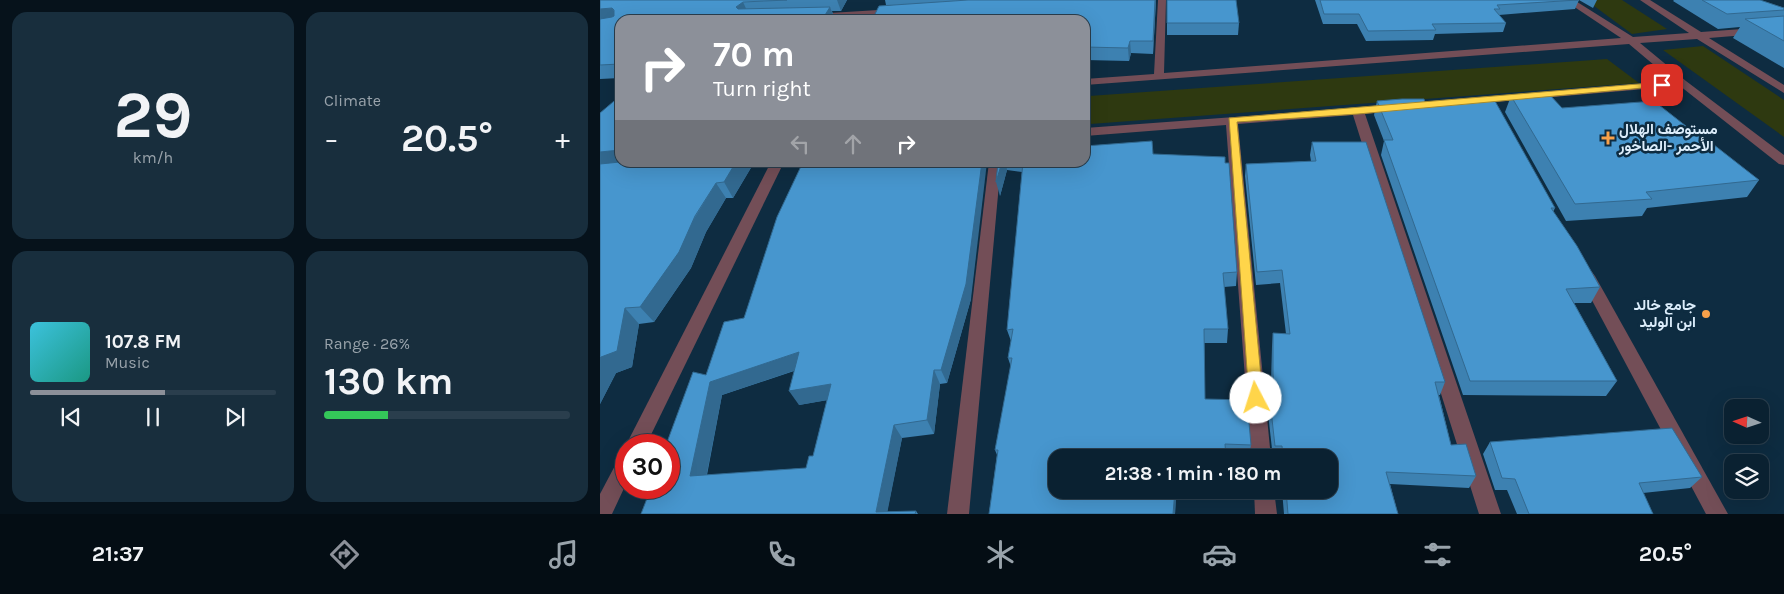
<!DOCTYPE html>
<meta charset="utf-8">
<style>
body{margin:0;font-family:Karla,Vazirmatn,sans-serif;background:#182e3d;color:#f1f3f6;height:100vh;display:flex;flex-direction:column;font-size:19px;white-space:nowrap}
*{box-sizing:border-box;margin:0}
p{font-size:16px;color:#99a3ab}
.icon{flex:none;width:28px;height:28px;fill:none;stroke:currentColor;stroke-width:2;stroke-linecap:round;stroke-linejoin:round}
.map{position:relative;flex:1;overflow:hidden}
.sheet{display:flex;flex-direction:column;gap:12px;padding:12px;background:#06121b;width:600px}
.sheet>*{flex:none}
.banner{position:absolute;left:15px;top:15px;width:475px;height:152px;border-radius:15px;box-shadow:0 5px 20px #0002,0 0 0 1px #2a3e4d;background:#8c9099;color:#fff;overflow:hidden}
.needle{width:32px;rotate:273deg}
.buttons{position:absolute;left:1124px;top:399px;display:grid;gap:10px}
.buttons a{display:grid;place-items:center;width:45px;height:45px;border-radius:10px;background:#0a2131;box-shadow:0 5px 20px #0002,0 0 0 1px #2a3e4d;font-size:25px}
.speed{position:absolute;left:15px;top:434px;display:flex;gap:10px;font-size:25px;font-weight:700;text-align:center}
.speed>*{display:grid;place-content:center;width:65px;height:65px;border-radius:50%;background:#0a2131;box-shadow:0 5px 20px #0002,0 0 0 1px #2a3e4d;line-height:1}
.speed .limit{border:8px solid #d22;background:#fff;color:#111}
.pin{position:absolute;display:grid;place-items:center;width:42px;height:42px;color:#fff;margin:-21px;border-radius:10px;box-shadow:0 2px 8px #0006}
.me{position:absolute;width:55px;margin:-28px;rotate:355deg;stroke-linejoin:round;filter:drop-shadow(0 0 4px #0008)}
.turn{display:flex;align-items:center;gap:18px;height:105px;padding:0 15px;font-size:22px}
.turn .icon{width:65px;height:65px;stroke-width:2.5}
.turn b{display:block;font-size:35px;line-height:42px}
.lanes{display:flex;align-items:center;height:48px;padding:0 15px;background:#0003;justify-content:center;gap:25px;direction:ltr}
.lanes .off{opacity:.35}
.big{font-size:38px;font-weight:700;line-height:1.1}
.sheet .widget{flex:1;display:flex;flex-direction:column;justify-content:center;gap:8px;min-width:0;padding:0 18px;border-radius:15px;background:#182e3d}
.sheet .dial{align-items:center;gap:0}
.dial b{font-size:65px;line-height:1}
.song{display:flex;align-items:center;gap:15px}
.cover{width:60px;height:60px;border-radius:8px;background:linear-gradient(135deg,hsl(190 70% 55%),hsl(170 70% 35%))}
.played{height:5px;border-radius:2px;background:linear-gradient(90deg,#8c9099 55%,#2a3e4d 55%)}
.keys{display:flex;justify-content:space-around;direction:ltr}
.heat{display:flex;justify-content:space-between;align-items:center;font-size:28px;direction:ltr}
.charge{height:8px;border-radius:4px;background:linear-gradient(90deg,#34c759 26%,#2a3e4d 0)}
.sheet .tiles{flex:1;display:grid;gap:12px;grid-template-columns:repeat(2,1fr)}
.trip{position:absolute;left:448px;top:449px;width:290px;height:50px;border-radius:15px;background:#0a2131;box-shadow:0 5px 20px #0002,0 0 0 1px #2a3e4d;font-weight:700;line-height:50px;text-align:center}
.dock{display:flex;height:80px;justify-content:space-around;align-items:center;background:#040d14;color:#99a3ab}
.dock .icon{width:35px;height:35px}
.dock .active{color:#8c9099}
.dock b{font-size:22px;color:#f1f3f6}
main{display:flex;flex:1;min-height:0}
.map>svg:first-child{display:block}
.green{fill:#2e3910}
.lines{fill:none;stroke-linecap:round;stroke-linejoin:round}
.street{fill:#734e57;fill-rule:evenodd}
.wall{fill:#3d81b1;fill-rule:evenodd}
.shaded-wall{fill:#326990}
.building{fill:#4796ce;stroke:#326990;fill-rule:evenodd}
.route{fill:#ffd54a;stroke:#a68a30}
.poi-dot{fill:#f8a14a;stroke:#0e2c41;stroke-width:2}
.labels{text-anchor:middle;dominant-baseline:central;stroke-width:5;stroke-linejoin:round;paint-order:stroke}
.poi-label{font-size:15px;font-weight:bold;fill:#dcedfb;stroke:#0e2c41;text-anchor:start}
</style>
<main>
<section class="sheet">
<div class="tiles">
<div class="widget dial"><b>29</b><p>km/h</p></div>
<div class="widget"><p>Climate</p>
<div class="heat"><a>−</a><b class="big">20.5°</b><a>+</a></div>
</div>
<div class="widget">
<div class="song"><i class="cover"></i><div><b>107.8 FM</b><p>Music</p></div></div>
<div class="played"></div>
<div class="keys"><svg class="icon" aria-label="previous" viewBox="0 0 24 24"><path d="M18 5L8 12l10 7zM5 5v14"/></svg><svg class="icon" aria-label="pause" viewBox="0 0 24 24"><path d="M8 5v14M16 5v14"/></svg><svg class="icon" aria-label="next" viewBox="0 0 24 24"><path d="M6 5l10 7-10 7zM19 5v14"/></svg></div>
</div>
<div class="widget"><p>Range · 26%</p><b class="big">130 km</b><div class="charge"></div></div>
</div>
</section>
<div class="map">
<svg width="1184" height="514" viewBox="0 0 1184 514">
<rect width="100%" height="100%" fill="#0e2c41"/>
<g class="green">
<polygon points="986,0 1022,0 1067,29 1032,34"/>
<polygon points="1103,46 1184,100 1184,137 1063,50"/>
<polygon points="1007,59 1039,83 490,124 489,96"/>
</g>
<g class="lines">
<g class="street">
<polygon points="558,0 566,0 564,73 1021,38 964,0 974,0 1033,37 1089,33 1040,0 1050,0 1101,32 1184,26 1184,32 1109,38 1184,85 1184,93 1097,39 1040,43 1086,81 1184,155 1184,165 1179,164 1080,86 838,107 832,104 838,101 1073,81 1029,44 485,85 485,79 554,74"/>
<polygon points="295,9 300,12 298,14 213,20 208,17 213,14"/>
<polygon points="795,105 799,106 801,108 799,110 765,114 901,514 879,514 753,115 638,124 671,458 651,458 626,125 485,136 485,128"/>
<polygon points="171,162 184,162 46,445 26,445"/>
<polygon points="389,162 401,162 369,514 347,514"/>
<polygon points="987,270 992,272 995,276 1128,514 1106,514 979,276 982,272"/>
<polygon points="26,455 26,484 12,514 0,514 0,494 19,458"/>
<polygon points="654,490 674,490 677,514 655,514"/>
</g>
</g>
<g class="wall">
<polygon points="0,0 247,0 241,11 232,11 235,20 20,20 20,78 0,79"/>
<polygon points="285,0 556,0 553,54 531,53 529,61 485,60 485,20 286,5"/>
<polygon points="715,0 997,0 993,8 979,0 975,9 899,15 906,23 903,32 835,34 833,40 766,41 757,24 723,24"/>
<polygon points="1074,0 1160,0 1184,8 1184,68 1133,38 1140,27 1118,29 1073,1"/>
<polygon points="567,23 639,23 638,35 567,35"/>
<polygon points="911,96 1105,141 1159,180 1147,197 1047,208 1042,216 966,221 905,112"/>
<polygon points="777,101 825,103 955,208 953,212 1000,287 991,303 974,303 1017,381 1006,396 863,395 781,155 784,141 774,115"/>
<polygon points="0,113 20,162 152,166 133,198 126,198 106,232 91,268 54,322 39,324 32,367 16,373 0,404"/>
<polygon points="712,142 845,382 840,395 839,395 851,445 876,476 869,488 790,484 798,514 684,514 682,490 729,490 729,458 673,458 668,413 670,401 672,401 671,387 672,346 673,333 686,334 680,283 656,285 645,176 646,164 711,161 710,155"/>
<polygon points="553,154 625,163 637,272 636,286 624,287 628,329 627,343 604,343 605,399 651,445 649,458 456,458 456,490 626,490 625,497 576,496 575,514 389,514 397,455 395,450 411,367 408,358 411,341 407,330 422,172 407,170 400,196 398,162 485,162"/>
<path d="M371,299L347,383L340,384L334,434L302,438L287,512L316,511L318,514H41L106,375ZM194,371L199,405L227,400L213,456L206,468L107,475L122,395Z"/>
<polygon points="890,442 1102,477 1090,488 1043,493 1053,514 917,514 907,490 895,490 883,454"/>
</g>
<g class="shaded-wall">
<polygon points="237,0 247,0 241,11"/>
<polygon points="555,0 556,0 553,54 553,41"/>
<polygon points="143,2 149,15 142,20 136,7"/>
<polygon points="230,7 235,20 222,20"/>
<polygon points="12,8 20,21 0,24 0,9"/>
<polygon points="530,41 531,53 529,61 528,48"/>
<polygon points="20,150 20,162 0,169 0,152"/>
<polygon points="136,162 150,162 152,166 133,198 124,182"/>
<polygon points="382,162 387,162 371,299 347,383 341,370"/>
<polygon points="402,162 406,162 407,170 400,196 396,182"/>
<polygon points="116,183 126,198 106,232 91,268 54,322 40,307"/>
<polygon points="25,308 39,324 32,367 16,373 0,404 0,358"/>
<polygon points="199,352 208,366 122,395 104,488 90,476 110,382"/>
<polygon points="334,370 340,384 334,434 327,420"/>
<polygon points="231,384 240,398 199,405 189,391"/>
<polygon points="294,425 302,438 287,514 276,512"/>
<polygon points="575,490 576,490 576,496 575,514 573,514"/>
</g>
<g class="building">
<polygon points="0,0 187,0 143,2 136,7 138,9 230,7 222,20 20,20 20,64 0,65 0,19 12,17 14,16 14,10 12,8 0,9"/>
<polygon points="368,0 555,0 553,41 530,41 528,48 485,47 485,20 272,20 279,6"/>
<polygon points="567,0 636,0 639,23 567,23"/>
<polygon points="720,0 978,0 897,5 900,9 894,9 906,23 832,24 836,30 768,31 759,14 724,14"/>
<polygon points="1102,0 1160,0 1184,8 1184,10 1127,14"/>
<polygon points="1184,16 1184,41 1145,19"/>
<polygon points="949,94 962,108 1054,101 1105,141 1109,141 1159,180 1046,192 1052,199 975,204 911,96"/>
<polygon points="20,96 20,150 0,152 0,113"/>
<polygon points="802,99 824,99 825,103 895,101 955,208 951,208 977,246 1000,287 966,289 1017,381 870,381 784,140 793,140 777,101"/>
<polygon points="552,141 553,154 625,157 625,163 629,163 637,272 623,273 628,329 604,329 605,399 647,400 651,445 625,444 626,458 456,458 456,490 575,490 573,514 389,514 398,450 395,450 412,358 408,358 413,329 407,330 423,162 485,162 485,146"/>
<polygon points="712,142 766,142 845,382 835,382 851,445 866,444 876,476 786,472 798,514 688,514 686,490 729,490 729,458 683,458 682,446 675,446 670,401 675,401 673,374 673,333 690,334 682,270 657,272 646,164 716,161"/>
<polygon points="20,162 136,162 124,182 116,183 95,216 79,252 40,307 25,308 17,351 1,357 0,358 0,164"/>
<path d="M203,162H382L366,284L341,370H334L327,420L294,425L276,512L316,511L315,514H41L51,488H69V445H66L93,372L106,375L124,322L144,318L177,217ZM199,352L189,391L231,384L213,456H209L206,468L90,476L110,382Z"/>
<polygon points="398,162 402,162 396,182"/>
<polygon points="1072,428 1102,477 1039,483 1053,514 929,514 915,479 902,478 890,442"/>
</g>
<polygon class="route" points="1062,82 1067,85 1065,86 758,114 637,122 663,398 661,402 656,404 651,402 649,398 629,118"/>
<g class="poi-dot">
<path d="M1005.5 130.5h5v5h5v5h-5v5h-5v-5h-5v-5h5z"/>
<circle cx="1106" cy="314" r="5"/>
</g>
<g class="labels">
<g class="poi-label">
<text x="1019" y="129">مستوصف الهلال<tspan x="1019" dy="17">الأحمر -الصاخور</tspan></text>
<text x="1096" y="305" text-anchor="end">جامع خالد<tspan x="1096" dy="17">ابن الوليد</tspan></text>
</g>
</g>
</svg>
<div class="buttons">
<a><svg class="needle" viewBox="-14 -14 28 28"><path d="M0-13l5 13h-10z" fill="#e53935"/><path d="M0 13l5-13h-10z" fill="#99a3ab"/></svg></a>
<a><svg class="icon" aria-label="layers" viewBox="0 0 24 24"><path d="M12 4l9 5-9 5-9-5zM3 14l9 5 9-5"/></svg></a>
</div>
<div class="speed"><div class="limit">30</div></div>
<div class="pin" style="left:1062px;top:85px;background:#d93025"><svg class="icon" aria-label="arrive" viewBox="0 0 24 24"><path d="M6 21V4h12l-3 4 3 4H6"/></svg></div>
<svg class="me" style="left:656px;top:398px" viewBox="-20 -20 40 40"><circle r="19" fill="#fff"/><path d="M0-13L10 11 0 6-10 11z" fill="#ffd54a"/></svg>
<div class="trip">21:38 · 1 min · 180 m</div>
<div class="banner">
<div class="turn"><svg class="icon" aria-label="right" viewBox="0 0 24 24"><path d="M7 20v-9h11M14 6l5 5-5 5"/></svg><div><b>70 m</b>Turn right</div></div>
<div class="lanes"><svg class="icon off" aria-label="left" viewBox="0 0 24 24"><path d="M17 20v-9H6M10 6l-5 5 5 5"/></svg><svg class="icon off" aria-label="ahead" viewBox="0 0 24 24"><path d="M12 20V5M6 11l6-6 6 6"/></svg><svg class="icon" aria-label="right" viewBox="0 0 24 24"><path d="M7 20v-9h11M14 6l5 5-5 5"/></svg></div>
</div>
</div>
</main>
<nav class="dock">
<b>21:37</b>
<svg class="icon active" aria-label="directions" viewBox="0 0 24 24"><path d="M12 3l9 9-9 9-9-9zM9 14v-3h6M13 9l2 2-2 2"/></svg>
<svg class="icon" aria-label="music" viewBox="0 0 24 24"><path d="M9 18V5l10-2v13"/><circle cx="6" cy="18" r="3"/><circle cx="16" cy="16" r="3"/></svg>
<svg class="icon" aria-label="phone" viewBox="0 0 24 24"><path d="M5 4h4l2 5-3 2q2 4 5 5l2-3 5 2v4C11 20 4 13 5 4z"/></svg>
<svg class="icon" aria-label="climate" viewBox="0 0 24 24"><path d="M12 3v18M4 7l16 10M4 17L20 7"/></svg>
<svg class="icon" aria-label="car" viewBox="0 0 24 24"><path d="M5 17H2v-5l4-1 3-4h7l3 4 3 1v5h-3M9 17h6M6 11h13"/><circle cx="7" cy="17" r="2"/><circle cx="17" cy="17" r="2"/></svg>
<svg class="icon" aria-label="filters" viewBox="0 0 24 24"><path d="M4 7h16M4 17h16"/><circle cx="9" cy="7" r="2"/><circle cx="15" cy="17" r="2"/></svg>
<b>20.5°</b>
</nav>
